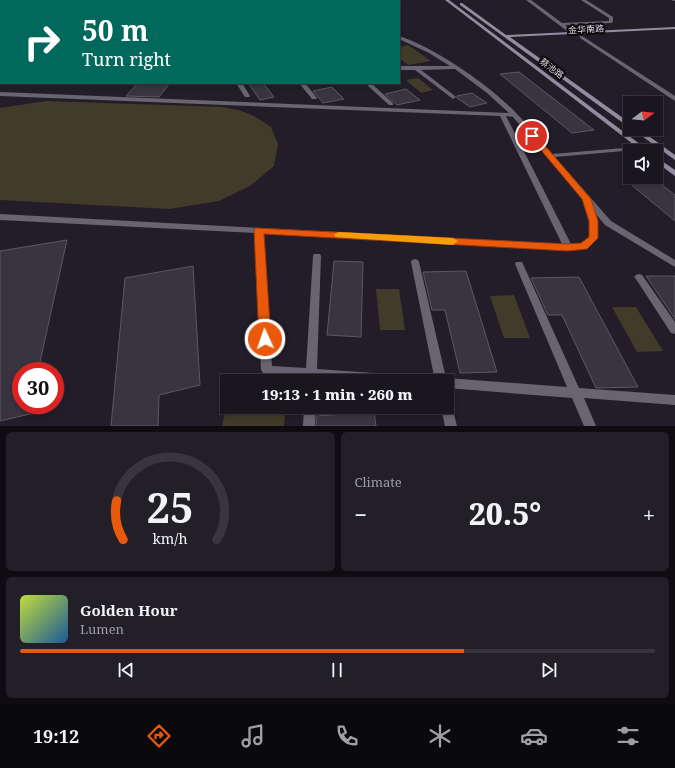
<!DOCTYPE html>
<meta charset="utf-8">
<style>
body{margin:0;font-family:"Noto Serif","Noto Sans SC",serif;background:#231f28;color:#f1f3f6;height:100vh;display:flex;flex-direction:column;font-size:15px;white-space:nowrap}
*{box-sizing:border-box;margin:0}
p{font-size:13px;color:#9f9fa4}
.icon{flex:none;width:22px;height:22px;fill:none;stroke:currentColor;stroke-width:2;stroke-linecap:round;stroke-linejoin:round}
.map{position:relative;height:426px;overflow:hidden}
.side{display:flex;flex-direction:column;gap:6px;padding:6px;background:#0e0c11;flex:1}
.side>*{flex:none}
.guide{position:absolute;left:0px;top:0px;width:400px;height:84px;box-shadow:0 2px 6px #0003,0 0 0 1px #38353d;background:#00695c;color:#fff;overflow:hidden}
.needle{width:26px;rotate:74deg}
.buttons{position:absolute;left:623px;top:96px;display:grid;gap:8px}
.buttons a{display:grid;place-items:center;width:40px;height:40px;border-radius:0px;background:#1a161f;box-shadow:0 2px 6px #0003,0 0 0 1px #38353d;font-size:20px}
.speed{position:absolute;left:12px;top:362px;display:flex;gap:8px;font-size:20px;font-weight:700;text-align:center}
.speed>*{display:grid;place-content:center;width:52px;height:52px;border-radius:50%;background:#1a161f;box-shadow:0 2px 6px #0003,0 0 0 1px #38353d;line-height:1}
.speed .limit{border:6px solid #d22;background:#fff;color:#111}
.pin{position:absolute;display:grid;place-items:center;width:34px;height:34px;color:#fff;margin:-17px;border:2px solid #fff;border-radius:50%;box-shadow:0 1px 4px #0007}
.me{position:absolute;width:44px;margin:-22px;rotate:357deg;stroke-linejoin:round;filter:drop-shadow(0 0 3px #0008)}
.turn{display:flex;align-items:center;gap:14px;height:84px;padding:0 16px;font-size:18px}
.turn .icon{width:52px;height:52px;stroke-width:2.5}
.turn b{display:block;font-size:28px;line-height:34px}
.big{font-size:30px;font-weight:800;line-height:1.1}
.side .tile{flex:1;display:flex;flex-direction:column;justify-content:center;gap:6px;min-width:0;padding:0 14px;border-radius:6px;background:#231f28}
.side .dial{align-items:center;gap:0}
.dial svg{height:104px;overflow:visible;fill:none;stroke:#38353d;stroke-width:7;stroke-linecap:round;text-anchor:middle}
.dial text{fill:#f1f3f6;stroke:none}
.song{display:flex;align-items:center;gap:12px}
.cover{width:48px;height:48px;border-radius:6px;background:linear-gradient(135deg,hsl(70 70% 55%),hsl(210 70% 35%))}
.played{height:4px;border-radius:2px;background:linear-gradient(90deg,#ea580c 70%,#38353d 70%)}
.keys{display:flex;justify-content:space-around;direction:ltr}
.heat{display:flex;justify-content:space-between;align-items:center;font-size:22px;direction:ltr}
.side .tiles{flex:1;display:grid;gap:6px;grid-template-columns:1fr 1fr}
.tile:last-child{grid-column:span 2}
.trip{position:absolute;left:220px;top:374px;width:234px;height:40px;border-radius:0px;background:#1a161f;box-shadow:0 2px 6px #0003,0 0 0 1px #38353d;font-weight:800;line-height:40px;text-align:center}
.menu{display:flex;height:64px;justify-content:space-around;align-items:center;background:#0a090c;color:#9f9fa4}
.menu .icon{width:28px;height:28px}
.menu .on{color:#ea580c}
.menu b{font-size:18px;color:#f1f3f6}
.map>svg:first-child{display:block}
.green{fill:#413b2a}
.building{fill:#393440;stroke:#5d5765}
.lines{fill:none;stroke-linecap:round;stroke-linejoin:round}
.street{fill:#696471;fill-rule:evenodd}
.secondary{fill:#948ba0;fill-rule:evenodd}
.route{fill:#ea580c;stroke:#983908}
.slow{fill:#f59e0b}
.labels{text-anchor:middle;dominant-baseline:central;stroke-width:4;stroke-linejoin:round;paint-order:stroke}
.far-street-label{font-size:9px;fill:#dbd8e0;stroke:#0b090d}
</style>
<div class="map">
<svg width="675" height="426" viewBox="0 0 675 426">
<rect width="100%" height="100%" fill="#221d29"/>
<g class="green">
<polygon points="408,45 431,61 408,65 399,58 399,47"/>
<polygon points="418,78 433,90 421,93 406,80"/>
<polygon points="46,101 223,107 239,110 254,116 271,127 278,144 274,166 250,186 219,201 169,209 0,200 0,108"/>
<polygon points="376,289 399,289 405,330 380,330"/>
<polygon points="514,295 530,338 504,338 490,296"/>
<polygon points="636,307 663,351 637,352 612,307"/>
<polygon points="225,413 285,415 284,426 222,426"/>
</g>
<g class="building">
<polygon points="519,72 594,130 572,133 500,74"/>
<polygon points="138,83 170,83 159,97 126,96"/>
<polygon points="248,83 263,83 274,97 260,100"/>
<polygon points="332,87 344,99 323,103 313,91"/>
<polygon points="406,89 420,100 397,105 385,94"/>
<polygon points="472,93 487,103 470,107 457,98 457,96"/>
<polygon points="622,177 652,177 675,195 675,221"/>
<polygon points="67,240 38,371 21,371 21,405 47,405 47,410 0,421 0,251"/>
<polygon points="334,261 363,262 361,337 327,335"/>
<polygon points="193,266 200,385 159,395 158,426 111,426 125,278"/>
<polygon points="466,271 497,372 460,373 445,310 432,310 423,272"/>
<polygon points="646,276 675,276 675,319"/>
<polygon points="579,277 638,387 596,388 562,315 548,315 531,278"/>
<polygon points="374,412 376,426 316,426 317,416"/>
</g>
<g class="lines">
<g class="street">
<polygon points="239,0 245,0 246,1 240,1"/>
<polygon points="526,0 531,0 562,23 609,21 609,18 581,0 586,0 613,17 613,22 611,23 565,25 575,33 571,34"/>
<polygon points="672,0 675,0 675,1 673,1"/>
<rect x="0" y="29" width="1" height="2"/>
<path d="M399,36C436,48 491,86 518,115C530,127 541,141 552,154L660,145L661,146L658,148L555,157L611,221L675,260V267L605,225L594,212L597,221L598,238C590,248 580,249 568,250L263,234L272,366L306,368L313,256L314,254H320L321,256L317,369L416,376L420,377L422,381H349L317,379V381H305L306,378L267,375L263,373L261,370L255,233L0,220V214L562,244L500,116L0,96V92L509,113L487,93L455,69L421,70L455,96L456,97L453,99L415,70H399V66H450L429,53L399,39ZM506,116L513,117L583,198L589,221L590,237L581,243L571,244Z"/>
<polygon points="582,36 675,96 675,101 580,38 580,36"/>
<rect x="0" y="61" width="1" height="4"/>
<polygon points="236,83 242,83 250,96 249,97 245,97"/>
<polygon points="299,83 305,83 317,98 316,99 312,99"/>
<polygon points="365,83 371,83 393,103 393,105 389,105"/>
<polygon points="415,259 418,260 419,262 446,378 567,387 515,264 516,262 522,262 523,264 579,388 675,395 675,405 584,398 596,426 584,426 572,398 447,388 447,381 435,381 411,262 412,260"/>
<polygon points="639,274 642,275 675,322 675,334 671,333 636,279 634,277 636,275"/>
<polygon points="447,401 451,403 457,426 445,426 441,407 447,407"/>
<polygon points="304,407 316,407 315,426 303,426"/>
</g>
<g class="secondary">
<polygon points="445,0 449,0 649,151 642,151"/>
<polygon points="460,3 462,3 506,35 675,27 675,29 510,37 630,123 630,128 460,5"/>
<polygon points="632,129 639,129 675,155 675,160"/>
<polygon points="656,157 675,170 675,176 656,162"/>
</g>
</g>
<polygon class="route" points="532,133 535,134 591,199 598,221 598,238 587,249 568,251 264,234 271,339 269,343 265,344 261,343 259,339 254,231 255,228 568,244 581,243 589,237 589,221 582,199 530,137 530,134"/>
<polygon class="slow" points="339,232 453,238 458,241 453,245 336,237 334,235 336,233"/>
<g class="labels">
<g class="far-street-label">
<text transform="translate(586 29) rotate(-3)">金华南路</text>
<text transform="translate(552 68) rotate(37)">蔡池路</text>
</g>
</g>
</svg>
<div class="buttons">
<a><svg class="needle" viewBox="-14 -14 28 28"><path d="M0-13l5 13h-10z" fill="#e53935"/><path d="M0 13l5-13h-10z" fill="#9f9fa4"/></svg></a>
<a><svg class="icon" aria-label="sound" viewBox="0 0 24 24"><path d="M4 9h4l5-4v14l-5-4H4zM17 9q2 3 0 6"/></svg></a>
</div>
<div class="speed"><div class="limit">30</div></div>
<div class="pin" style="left:532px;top:136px;background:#d93025"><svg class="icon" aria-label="arrive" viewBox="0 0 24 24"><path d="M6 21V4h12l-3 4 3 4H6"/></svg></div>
<svg class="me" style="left:265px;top:339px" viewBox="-20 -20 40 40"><circle r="17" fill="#ea580c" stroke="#fff" stroke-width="3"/><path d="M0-11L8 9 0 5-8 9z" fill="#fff"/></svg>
<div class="trip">19:13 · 1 min · 260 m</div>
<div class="guide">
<div class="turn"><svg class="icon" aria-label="right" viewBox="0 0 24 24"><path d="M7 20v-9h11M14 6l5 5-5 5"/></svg><div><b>50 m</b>Turn right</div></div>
</div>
</div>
<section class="side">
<div class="tiles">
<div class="tile dial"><svg viewBox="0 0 100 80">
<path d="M14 69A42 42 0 1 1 86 69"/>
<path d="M14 69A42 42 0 0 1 9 39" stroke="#ea580c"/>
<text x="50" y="56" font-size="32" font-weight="700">25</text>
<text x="50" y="72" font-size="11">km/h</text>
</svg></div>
<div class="tile"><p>Climate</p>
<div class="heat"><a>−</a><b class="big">20.5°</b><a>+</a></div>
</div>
<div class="tile">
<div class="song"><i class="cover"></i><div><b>Golden Hour</b><p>Lumen</p></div></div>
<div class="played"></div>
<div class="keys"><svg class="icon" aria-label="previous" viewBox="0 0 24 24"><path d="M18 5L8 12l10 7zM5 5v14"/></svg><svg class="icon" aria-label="pause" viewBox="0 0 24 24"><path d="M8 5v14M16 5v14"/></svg><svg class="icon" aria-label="next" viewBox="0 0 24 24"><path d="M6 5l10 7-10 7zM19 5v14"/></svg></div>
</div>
</div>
</section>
<nav class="menu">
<b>19:12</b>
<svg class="icon on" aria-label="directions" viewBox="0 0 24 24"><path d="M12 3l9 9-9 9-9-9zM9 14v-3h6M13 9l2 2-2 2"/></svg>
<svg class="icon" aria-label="music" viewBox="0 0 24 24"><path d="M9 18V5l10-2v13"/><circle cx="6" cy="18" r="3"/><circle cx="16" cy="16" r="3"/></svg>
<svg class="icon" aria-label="phone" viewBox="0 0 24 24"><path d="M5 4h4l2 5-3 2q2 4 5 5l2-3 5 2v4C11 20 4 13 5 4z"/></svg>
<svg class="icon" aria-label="climate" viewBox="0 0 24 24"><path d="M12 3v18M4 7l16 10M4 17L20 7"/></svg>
<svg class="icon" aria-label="car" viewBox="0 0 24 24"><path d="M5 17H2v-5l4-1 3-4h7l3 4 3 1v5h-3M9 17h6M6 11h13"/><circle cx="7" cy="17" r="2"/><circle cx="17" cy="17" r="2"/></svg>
<svg class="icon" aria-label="filters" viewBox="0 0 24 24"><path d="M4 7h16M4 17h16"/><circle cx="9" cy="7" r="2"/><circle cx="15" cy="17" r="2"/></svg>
</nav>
